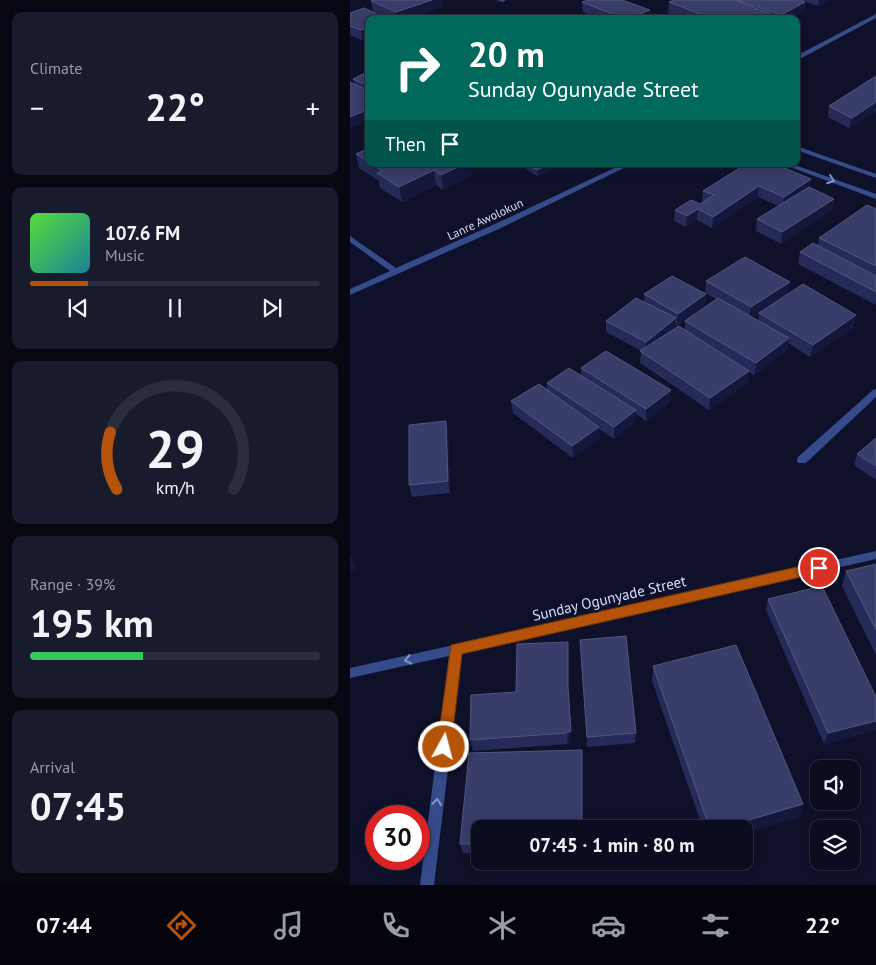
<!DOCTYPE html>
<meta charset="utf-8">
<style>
body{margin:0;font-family:"PT Sans",sans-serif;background:#181b2c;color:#f1f3f6;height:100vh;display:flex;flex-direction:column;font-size:19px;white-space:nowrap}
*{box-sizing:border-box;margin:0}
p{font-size:16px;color:#999ca4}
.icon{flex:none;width:28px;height:28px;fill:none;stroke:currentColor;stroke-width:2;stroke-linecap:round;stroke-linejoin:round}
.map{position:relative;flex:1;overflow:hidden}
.details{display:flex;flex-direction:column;gap:12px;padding:12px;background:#060711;width:350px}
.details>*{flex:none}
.top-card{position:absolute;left:15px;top:15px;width:435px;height:152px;border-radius:10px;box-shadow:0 2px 12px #0003,0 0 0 1px #2a2d3d;background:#00695c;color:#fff;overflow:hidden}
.tools{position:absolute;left:460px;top:760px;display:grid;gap:10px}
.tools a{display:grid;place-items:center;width:50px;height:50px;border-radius:10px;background:#0a0d1f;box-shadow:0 2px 12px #0003,0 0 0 1px #2a2d3d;font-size:25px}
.speed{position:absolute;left:15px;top:805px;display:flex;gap:10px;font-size:25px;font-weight:700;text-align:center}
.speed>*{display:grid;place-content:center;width:65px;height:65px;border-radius:50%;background:#0a0d1f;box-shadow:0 2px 12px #0003,0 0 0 1px #2a2d3d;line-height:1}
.speed .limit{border:8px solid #d22;background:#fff;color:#111}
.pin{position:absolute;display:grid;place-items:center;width:42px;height:42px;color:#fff;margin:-21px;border:2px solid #fff;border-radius:50%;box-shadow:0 1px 5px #0007}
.me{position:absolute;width:55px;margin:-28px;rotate:7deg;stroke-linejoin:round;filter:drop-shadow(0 0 4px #0008)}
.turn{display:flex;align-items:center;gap:18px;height:105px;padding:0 20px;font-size:22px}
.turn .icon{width:65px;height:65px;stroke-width:2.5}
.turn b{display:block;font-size:35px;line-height:42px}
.then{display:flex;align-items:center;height:48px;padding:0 20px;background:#0003;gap:10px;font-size:19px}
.big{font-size:38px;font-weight:600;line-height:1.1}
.details .tile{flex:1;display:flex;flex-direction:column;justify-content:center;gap:8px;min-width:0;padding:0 18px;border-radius:10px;background:#181b2c}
.details .dial{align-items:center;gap:0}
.dial svg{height:130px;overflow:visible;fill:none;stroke:#2a2d3d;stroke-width:7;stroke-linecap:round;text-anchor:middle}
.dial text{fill:#f1f3f6;stroke:none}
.song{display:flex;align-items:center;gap:15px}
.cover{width:60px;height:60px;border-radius:8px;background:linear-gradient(135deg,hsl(110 70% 55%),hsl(190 70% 35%))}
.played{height:5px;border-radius:2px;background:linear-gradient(90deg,#b45309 20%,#2a2d3d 20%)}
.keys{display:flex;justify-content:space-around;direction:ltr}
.heat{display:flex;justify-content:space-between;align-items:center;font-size:28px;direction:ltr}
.charge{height:8px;border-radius:4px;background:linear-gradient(90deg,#34c759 39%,#2a2d3d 0)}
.trip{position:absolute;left:121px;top:820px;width:282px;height:50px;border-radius:10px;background:#0a0d1f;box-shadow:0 2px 12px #0003,0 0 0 1px #2a2d3d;font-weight:600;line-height:50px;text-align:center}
.dock{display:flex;height:80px;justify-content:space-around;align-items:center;background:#04050c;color:#999ca4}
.dock .icon{width:35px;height:35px}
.dock .selected{color:#b45309}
.dock b{font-size:22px;color:#f1f3f6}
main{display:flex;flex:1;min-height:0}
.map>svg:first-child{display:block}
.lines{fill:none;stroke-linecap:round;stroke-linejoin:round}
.street{fill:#354b8c;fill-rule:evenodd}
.wall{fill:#252a58;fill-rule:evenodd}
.shaded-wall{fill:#14183d}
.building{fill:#383d6a;stroke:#515681}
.oneway{stroke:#8594c6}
.route{fill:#b45309;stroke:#753606}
.labels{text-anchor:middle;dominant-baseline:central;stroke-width:5;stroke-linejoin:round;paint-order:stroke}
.far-street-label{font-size:12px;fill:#d5ddff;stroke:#0e1129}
.street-label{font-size:15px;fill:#d5ddff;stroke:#0e1129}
</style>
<main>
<section class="details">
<div class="tile"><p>Climate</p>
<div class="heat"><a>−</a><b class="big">22°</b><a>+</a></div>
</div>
<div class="tile">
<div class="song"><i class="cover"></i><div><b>107.6 FM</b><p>Music</p></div></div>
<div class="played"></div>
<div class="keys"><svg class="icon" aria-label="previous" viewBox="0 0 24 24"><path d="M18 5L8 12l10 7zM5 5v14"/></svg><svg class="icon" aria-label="pause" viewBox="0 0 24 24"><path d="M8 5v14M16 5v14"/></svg><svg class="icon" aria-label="next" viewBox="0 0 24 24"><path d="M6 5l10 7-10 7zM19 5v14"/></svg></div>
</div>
<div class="tile dial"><svg viewBox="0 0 100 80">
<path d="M14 69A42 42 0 1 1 86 69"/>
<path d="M14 69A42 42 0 0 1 10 34" stroke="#b45309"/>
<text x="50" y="56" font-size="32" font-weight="700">29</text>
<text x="50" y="72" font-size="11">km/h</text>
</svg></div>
<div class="tile"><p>Range · 39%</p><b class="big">195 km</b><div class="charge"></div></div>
<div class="tile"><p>Arrival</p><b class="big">07:45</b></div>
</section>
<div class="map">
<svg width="526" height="885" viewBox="0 0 526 885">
<rect width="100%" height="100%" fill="#0e1129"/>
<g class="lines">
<g class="street">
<polygon points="146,0 156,0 153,2"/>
<polygon points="526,14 526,18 446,61 446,56"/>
<polygon points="446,146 526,174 526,178 446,150"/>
<polygon points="273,164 282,164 151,228 0,295 0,289 40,271 0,242 0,236 46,268 145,224"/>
<polygon points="432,164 442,164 526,194 526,199"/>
<polygon points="526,389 526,397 456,463 448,463 447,460 448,457 523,390"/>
<polygon points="526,551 526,559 112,653 84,885 70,885 99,656 0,678 0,668"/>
</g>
</g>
<g class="wall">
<polygon points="325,0 480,0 468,6 455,2 454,11 440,19 328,19 318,15 319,2"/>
<polygon points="21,1 93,6 58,19 40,19 23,11"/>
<polygon points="232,2 300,10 300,16 315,19 250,19 233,12"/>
<polygon points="0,13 19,19 19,38 13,41 0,35"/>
<polygon points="19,71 19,120 4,83 3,79"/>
<polygon points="526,76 526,112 499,128 478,117 479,106"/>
<polygon points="19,148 19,164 120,164 122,175 93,190 86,185 52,202 30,188 29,181 9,168 6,154"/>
<polygon points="175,164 214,164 187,176 176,169"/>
<polygon points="396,164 459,187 484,199 482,210 431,244 406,231 407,219 428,206 408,197 362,228 347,220 336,227 324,221 325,210 350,204 353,202 352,202 353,191"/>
<polygon points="526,209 526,305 448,264 450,252 468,246 469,238"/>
<path d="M356,281L438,294L504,327L460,357L438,343L437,350L404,375L399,372L398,383L359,410L290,363L291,351L256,332V321L294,302V294H356L355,306L327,326L325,325V329L335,330V321L367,300L355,293ZM409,313L408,321L402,317Z"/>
<polygon points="231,368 321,390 320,402 296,421 286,414 285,422 264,439 249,429 250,438 223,458 163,413 161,401 197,390 197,383 231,375"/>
<polygon points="96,421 98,433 100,493 62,497 59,485"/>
<polygon points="526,438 526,480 504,465 507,454"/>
<polygon points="526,564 526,655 492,586 496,571"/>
<polygon points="418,599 526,697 526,730 474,744 416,610"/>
<polygon points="230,640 286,733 285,743 237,747"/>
<polygon points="218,653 218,698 221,742 218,744 123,751 120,740 166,692"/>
<polygon points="303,666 453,804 449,817 395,833 395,829 353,829 302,681"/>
<polygon points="232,750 232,829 130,829 130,853 113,853 110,844 119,753"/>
</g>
<g class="shaded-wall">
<polygon points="82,0 92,0 93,6 58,19 47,19 46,12"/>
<polygon points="469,0 480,0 468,6"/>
<polygon points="455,2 454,11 440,19 430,19 431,15"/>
<polygon points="300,10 300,19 277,19"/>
<polygon points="19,28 19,38 13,41 11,30"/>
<polygon points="526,102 526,112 499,128 502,118"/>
<polygon points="19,109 19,120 0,129 0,117"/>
<polygon points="114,164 120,164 122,175 93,190 91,175"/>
<polygon points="200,164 214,164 187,176 187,170"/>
<polygon points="84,170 86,185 52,202 49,187"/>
<polygon points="461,179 459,190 433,208 434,197"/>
<polygon points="409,186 408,197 362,228 363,217"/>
<polygon points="484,199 482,210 431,244 432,232"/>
<polygon points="348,209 347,220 336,227 337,216"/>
<polygon points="440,282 438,294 399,319 401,307"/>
<polygon points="356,294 355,306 327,326 328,314"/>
<polygon points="506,315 504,327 460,357 463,345"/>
<polygon points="326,318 325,330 296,353 296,342"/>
<polygon points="439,338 437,350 404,375 406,363"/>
<polygon points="399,371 398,383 359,410 360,398"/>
<polygon points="321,390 320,402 296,421 296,409"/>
<polygon points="286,410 285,422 264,439 264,427"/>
<polygon points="96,421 98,433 100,493 98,481"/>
<polygon points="249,427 250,438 223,458 222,446"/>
<polygon points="0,555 1,555 6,570 0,572"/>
<polygon points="526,721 526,730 474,744 478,733"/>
<polygon points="221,731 221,742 218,744 217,733"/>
<polygon points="453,804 449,817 395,833 395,829 369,829"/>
</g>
<g class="building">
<polygon points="24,0 82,0 46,12 21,1"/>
<polygon points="238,0 272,0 300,10 277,19 275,19 232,2"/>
<polygon points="325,0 384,0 426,16 420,19 363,19 319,2"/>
<polygon points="387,0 450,0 455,2 431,15"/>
<polygon points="14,8 38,19 19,19 19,28 11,30 0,26 0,13"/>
<polygon points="303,14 315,19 294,19"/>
<polygon points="19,71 19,86 3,79"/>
<polygon points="526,76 526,102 502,118 479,106"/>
<polygon points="0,82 19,91 19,109 0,117"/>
<polygon points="19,148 19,162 6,154"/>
<polygon points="22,164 114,164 91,175 84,170 49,187 27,173 33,171"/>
<polygon points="177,164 200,164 187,170"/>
<polygon points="396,164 425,164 461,179 434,197 409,186 363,217 348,209 337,216 325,210 341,200 350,204 364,195 353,191"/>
<polygon points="459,187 484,199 432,232 407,219"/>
<polygon points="517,205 526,209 526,266 469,238"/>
<polygon points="463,243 526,276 526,292 450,252"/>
<polygon points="395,257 440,282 401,307 356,281"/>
<polygon points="322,276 356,294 328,314 294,294"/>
<polygon points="453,284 506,315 463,345 409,313"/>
<polygon points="286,298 326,318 296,342 256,321"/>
<polygon points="368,298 439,338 406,363 335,321"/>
<polygon points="329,326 399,371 360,398 290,351"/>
<polygon points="256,351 321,390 296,409 231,368"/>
<polygon points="219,368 286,410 264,427 197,383"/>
<polygon points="189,384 249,427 222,446 161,401"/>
<polygon points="96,421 98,481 59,485 59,425"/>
<polygon points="526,438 526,466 507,454"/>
<polygon points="526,564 526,630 496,571"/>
<polygon points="472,586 526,697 526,721 478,733 418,599"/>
<polygon points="276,636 286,733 237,737 230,640"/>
<polygon points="218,642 218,687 221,731 217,733 120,740 121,695 166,692 167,644"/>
<polygon points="386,645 453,804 369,829 360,829 303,666"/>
<polygon points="232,750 232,829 130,829 130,844 110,844 119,753"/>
</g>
<defs><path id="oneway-chevron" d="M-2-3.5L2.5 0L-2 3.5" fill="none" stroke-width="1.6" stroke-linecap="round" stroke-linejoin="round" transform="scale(1.25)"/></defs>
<g class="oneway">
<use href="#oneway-chevron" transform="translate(481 180) rotate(20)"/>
<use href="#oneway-chevron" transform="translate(58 660) rotate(167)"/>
<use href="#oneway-chevron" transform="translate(87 802) rotate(-83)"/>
</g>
<polygon class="route" points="469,562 473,564 475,568 473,571 469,573 112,654 101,747 99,752 94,754 89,752 87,747 101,645"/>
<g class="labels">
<g class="far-street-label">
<text transform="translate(135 219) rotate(-25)">Lanre Awolokun</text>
</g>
<g class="street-label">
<text transform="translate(259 598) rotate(-13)">Sunday Ogunyade Street</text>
</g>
</g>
</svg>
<div class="tools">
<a><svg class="icon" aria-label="sound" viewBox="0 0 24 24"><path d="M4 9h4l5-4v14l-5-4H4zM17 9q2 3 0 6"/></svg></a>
<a><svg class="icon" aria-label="layers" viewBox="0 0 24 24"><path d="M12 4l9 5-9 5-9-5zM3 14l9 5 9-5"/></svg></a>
</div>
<div class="speed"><div class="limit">30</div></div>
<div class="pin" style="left:469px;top:568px;background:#d93025"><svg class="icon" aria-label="arrive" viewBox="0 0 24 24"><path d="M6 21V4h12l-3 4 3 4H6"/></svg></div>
<svg class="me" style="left:94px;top:747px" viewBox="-20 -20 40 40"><circle r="17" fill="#b45309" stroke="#fff" stroke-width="3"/><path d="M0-11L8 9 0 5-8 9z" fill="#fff"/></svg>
<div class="trip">07:45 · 1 min · 80 m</div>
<div class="top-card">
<div class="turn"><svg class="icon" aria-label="right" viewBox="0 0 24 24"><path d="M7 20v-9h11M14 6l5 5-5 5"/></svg><div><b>20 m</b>Sunday Ogunyade Street</div></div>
<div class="then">Then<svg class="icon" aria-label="arrive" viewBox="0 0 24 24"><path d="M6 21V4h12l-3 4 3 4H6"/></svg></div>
</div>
</div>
</main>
<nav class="dock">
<b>07:44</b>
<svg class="icon selected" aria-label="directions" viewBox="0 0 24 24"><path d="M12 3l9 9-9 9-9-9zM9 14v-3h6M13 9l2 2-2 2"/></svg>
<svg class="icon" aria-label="music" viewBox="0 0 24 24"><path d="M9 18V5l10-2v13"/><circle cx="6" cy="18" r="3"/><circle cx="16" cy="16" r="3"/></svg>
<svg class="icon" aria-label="phone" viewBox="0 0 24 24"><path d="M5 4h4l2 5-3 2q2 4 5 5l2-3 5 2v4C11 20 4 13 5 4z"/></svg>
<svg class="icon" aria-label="climate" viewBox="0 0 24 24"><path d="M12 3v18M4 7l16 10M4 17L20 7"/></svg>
<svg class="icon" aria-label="car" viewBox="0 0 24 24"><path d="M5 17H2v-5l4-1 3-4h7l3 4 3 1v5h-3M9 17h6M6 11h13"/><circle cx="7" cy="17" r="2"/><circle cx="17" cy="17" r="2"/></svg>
<svg class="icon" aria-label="filters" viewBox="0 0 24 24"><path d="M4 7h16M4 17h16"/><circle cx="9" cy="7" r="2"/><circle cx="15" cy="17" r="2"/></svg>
<b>22°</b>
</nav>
